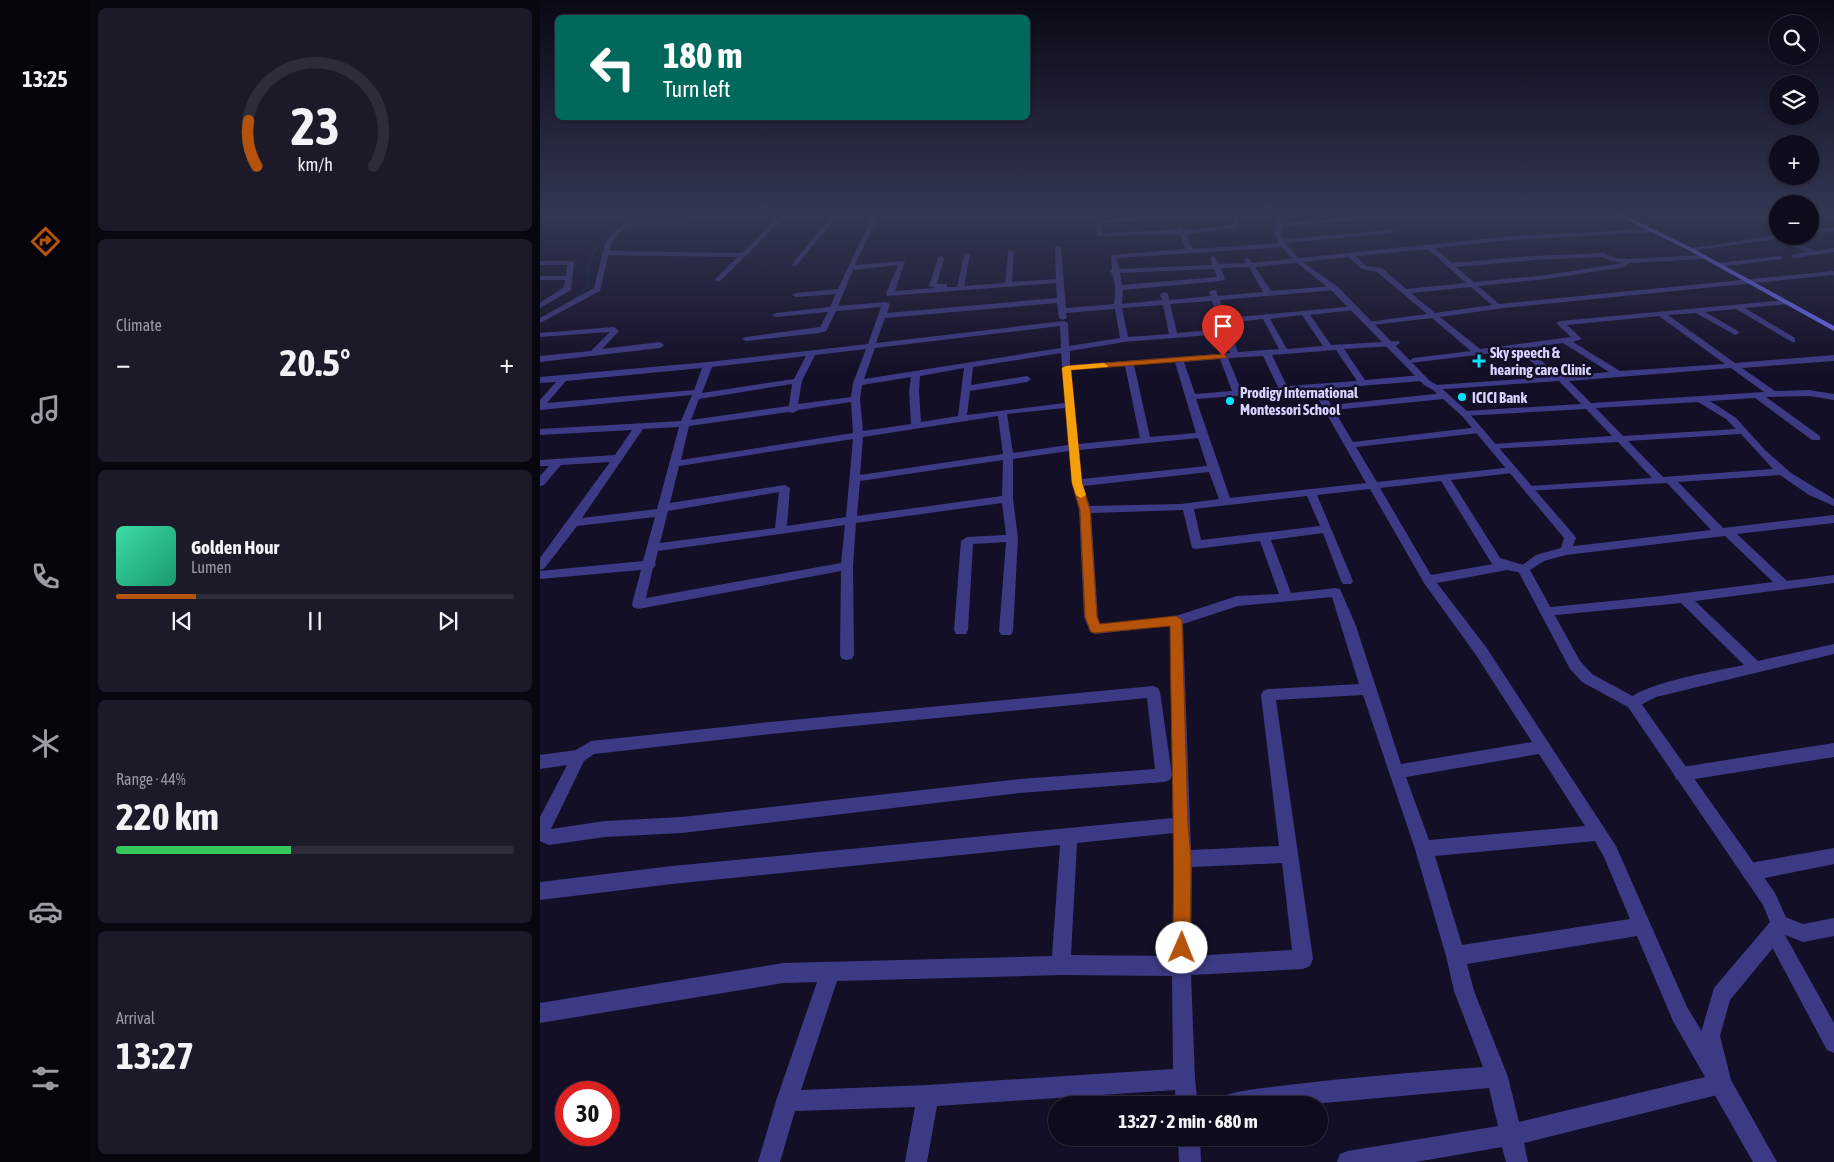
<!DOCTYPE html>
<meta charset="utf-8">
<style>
body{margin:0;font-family:"Asap Condensed",sans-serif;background:#1c1929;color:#f1f3f6;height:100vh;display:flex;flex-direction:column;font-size:19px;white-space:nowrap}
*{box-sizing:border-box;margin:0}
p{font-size:16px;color:#9b9ba3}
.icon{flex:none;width:28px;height:28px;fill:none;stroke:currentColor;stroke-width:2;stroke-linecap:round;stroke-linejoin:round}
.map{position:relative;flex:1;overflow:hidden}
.panel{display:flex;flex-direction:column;gap:8px;padding:8px;background:#08060f;width:450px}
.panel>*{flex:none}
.guide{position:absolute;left:15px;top:15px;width:475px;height:105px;border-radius:8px;box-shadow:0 1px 4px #0004,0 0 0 1px #2e2b3b;background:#00695c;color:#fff;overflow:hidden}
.controls{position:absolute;left:1229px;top:15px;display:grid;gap:10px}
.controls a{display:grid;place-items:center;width:50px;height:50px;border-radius:50%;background:#0e0b1c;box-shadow:0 1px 4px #0004,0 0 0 1px #2e2b3b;font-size:25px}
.speed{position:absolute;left:15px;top:1081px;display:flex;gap:10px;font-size:25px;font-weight:700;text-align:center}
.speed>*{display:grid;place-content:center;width:65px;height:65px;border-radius:50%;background:#0e0b1c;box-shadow:0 1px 4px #0004,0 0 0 1px #2e2b3b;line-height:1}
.speed .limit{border:8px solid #d22;background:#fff;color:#111}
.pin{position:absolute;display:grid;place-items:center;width:42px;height:42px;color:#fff;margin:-51px -21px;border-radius:50% 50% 50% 0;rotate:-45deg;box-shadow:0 0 5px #0007}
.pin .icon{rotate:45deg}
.me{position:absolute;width:55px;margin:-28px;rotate:1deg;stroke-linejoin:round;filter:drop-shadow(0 0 4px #0008)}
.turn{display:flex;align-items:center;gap:18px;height:105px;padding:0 25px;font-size:22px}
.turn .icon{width:65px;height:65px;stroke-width:2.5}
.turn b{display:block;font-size:35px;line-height:42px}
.big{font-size:38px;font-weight:700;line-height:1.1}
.panel .tile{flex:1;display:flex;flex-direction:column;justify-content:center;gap:8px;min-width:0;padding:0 18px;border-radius:8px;background:#1c1929}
.panel .dial{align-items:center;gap:0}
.dial svg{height:130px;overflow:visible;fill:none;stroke:#2e2b3b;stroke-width:7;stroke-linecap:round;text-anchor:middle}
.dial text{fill:#f1f3f6;stroke:none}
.song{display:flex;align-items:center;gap:15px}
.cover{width:60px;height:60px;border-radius:8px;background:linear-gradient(135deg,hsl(160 70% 55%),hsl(160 70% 35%))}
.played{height:5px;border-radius:2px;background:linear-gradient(90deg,#b45309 20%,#2e2b3b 20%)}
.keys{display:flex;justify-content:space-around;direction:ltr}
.heat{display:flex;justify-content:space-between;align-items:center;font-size:28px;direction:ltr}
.charge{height:8px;border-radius:4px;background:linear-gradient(90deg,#34c759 44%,#2e2b3b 0)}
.trip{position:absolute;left:508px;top:1096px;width:280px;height:50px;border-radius:25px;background:#0e0b1c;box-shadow:0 1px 4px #0004,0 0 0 1px #2e2b3b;font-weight:700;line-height:50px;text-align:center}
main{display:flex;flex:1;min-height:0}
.tabs{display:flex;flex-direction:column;width:90px;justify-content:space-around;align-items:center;background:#06040b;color:#9b9ba3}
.tabs .icon{width:35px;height:35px}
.tabs .selected{color:#b45309}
.tabs b{font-size:22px;color:#f1f3f6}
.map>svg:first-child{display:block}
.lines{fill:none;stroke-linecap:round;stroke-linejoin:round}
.stream{stroke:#0a1f44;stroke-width:2}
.minor{fill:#3d3a85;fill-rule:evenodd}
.tertiary{fill:#3d3a85;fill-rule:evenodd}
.secondary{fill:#6f6bff;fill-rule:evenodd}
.wall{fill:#312854}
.shaded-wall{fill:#1d163a}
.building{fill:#433a66;stroke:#5a527e}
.route{fill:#b45309;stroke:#753606}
.slow{fill:#f59e0b}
.poi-dot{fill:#00e5ff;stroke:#130f26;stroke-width:2}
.labels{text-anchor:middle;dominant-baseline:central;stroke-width:5;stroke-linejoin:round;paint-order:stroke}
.far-poi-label{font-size:15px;font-weight:bold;fill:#d9d4ff;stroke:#130f26;text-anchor:start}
</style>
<main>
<nav class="tabs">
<b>13:25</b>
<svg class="icon selected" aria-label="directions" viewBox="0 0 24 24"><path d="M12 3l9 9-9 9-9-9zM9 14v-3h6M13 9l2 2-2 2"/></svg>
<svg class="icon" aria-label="music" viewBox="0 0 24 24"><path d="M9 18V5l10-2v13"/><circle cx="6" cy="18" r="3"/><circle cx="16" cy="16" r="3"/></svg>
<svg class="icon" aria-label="phone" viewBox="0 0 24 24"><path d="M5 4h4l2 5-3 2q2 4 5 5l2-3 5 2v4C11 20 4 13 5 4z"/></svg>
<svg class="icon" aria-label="climate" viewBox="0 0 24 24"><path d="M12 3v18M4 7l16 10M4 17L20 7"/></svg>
<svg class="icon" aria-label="car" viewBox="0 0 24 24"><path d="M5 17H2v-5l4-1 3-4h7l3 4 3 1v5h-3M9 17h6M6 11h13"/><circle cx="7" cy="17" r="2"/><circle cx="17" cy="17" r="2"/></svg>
<svg class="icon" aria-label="filters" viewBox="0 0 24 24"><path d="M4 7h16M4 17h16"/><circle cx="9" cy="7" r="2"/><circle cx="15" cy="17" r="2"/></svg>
</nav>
<section class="panel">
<div class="tile dial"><svg viewBox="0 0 100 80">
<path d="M14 69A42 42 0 1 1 86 69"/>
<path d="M14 69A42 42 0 0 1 9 41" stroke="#b45309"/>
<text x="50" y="56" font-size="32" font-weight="700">23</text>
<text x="50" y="72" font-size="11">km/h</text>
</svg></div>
<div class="tile"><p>Climate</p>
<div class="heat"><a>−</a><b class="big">20.5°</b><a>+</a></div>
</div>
<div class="tile">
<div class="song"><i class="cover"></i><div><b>Golden Hour</b><p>Lumen</p></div></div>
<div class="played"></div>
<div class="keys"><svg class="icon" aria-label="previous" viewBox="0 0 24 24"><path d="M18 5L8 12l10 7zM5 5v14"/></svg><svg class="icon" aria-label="pause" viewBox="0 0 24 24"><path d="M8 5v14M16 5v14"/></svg><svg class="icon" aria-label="next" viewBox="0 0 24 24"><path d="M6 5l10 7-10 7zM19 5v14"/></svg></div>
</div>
<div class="tile"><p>Range · 44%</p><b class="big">220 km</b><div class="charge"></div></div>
<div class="tile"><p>Arrival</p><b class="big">13:27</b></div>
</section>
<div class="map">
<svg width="1294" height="1162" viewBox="0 0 1294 1162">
<rect width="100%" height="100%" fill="#130f26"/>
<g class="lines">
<path class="stream" d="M34,299C56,283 44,281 50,261C54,248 66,238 76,230"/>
<g class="minor">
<polygon points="195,213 201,213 191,221 187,221 187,219"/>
<polygon points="243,213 249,213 179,282 175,280 176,278 198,257 65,255 62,253 65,251 202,253"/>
<polygon points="294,213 300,213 256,266 252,266 252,264"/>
<path d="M334,213H340L315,265L365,261L355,291L396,288L389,286L398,258L401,256L404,258L397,284H407V287H417L424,255L427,253L430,255L424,286L465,283L468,252L471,250L474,252L472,282L516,279L515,248L518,246L521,248L526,308L574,304C575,294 577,280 570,271L572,269L571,255L646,249L640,234L557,236L556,220L687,213H719L699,216V226L696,228L646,234L653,249L743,243L746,245L743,247L577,258L579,269L672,265L670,258L673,256L675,257L679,264L706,263L704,259L707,257L713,263L972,236L1115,229L1118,231L1117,232L972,240L895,248L912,263L993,256L1064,253L1075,258L1087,259L1164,255L1167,257L1164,259L1090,263L1085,267L1006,279L938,286L959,304L1294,271V275L964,308L900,317L940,349L1031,337L1016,323L1020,321L1245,300L1249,302L1248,304L1205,308L1255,338V342H1252L1196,309L1165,312L1198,331L1199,333L1195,335L1156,313L1128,315L1195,363L1294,355V361L1202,368L1235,391L1269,390L1294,394V400L1269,396L1226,397L1280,436V440H1272L1215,398L1170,401L1196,418L1225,450L1251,473L1294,499V506L1269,495L1240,475L1138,482L1183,528L1294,515V523L1197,534L1247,581L1294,575V583L1155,601L1218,661L1294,644V654L1116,697L1093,709L1088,707L1086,703C1095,684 1181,670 1204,665L1141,603L1006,616L1001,614L999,611L1001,608L1121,596L1233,582L1185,536L1026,555L1022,554L1020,551L1026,547L1171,530L1127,483L986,491L985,489L990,486L1112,478L1078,442L950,449V445L954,444L1072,436L1046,409L922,416V412L925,411L1041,404L1019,381L893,390V386L896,385L1009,377L978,350L870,363L869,361L873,358L931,351L892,318L832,325V321H835L887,314L837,272L822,269L809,257L715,267L731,291L793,286H796V290L680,300L686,318L816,306L817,308L813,310L770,315L791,345L859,341L860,343L856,346L804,349L825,380L882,375L886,378L882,381L782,389L791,405L904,393L909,396L904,399L794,410L813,442L939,427L944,430L939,433L816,447L837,482L973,467L978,470L973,473L911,480L960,558L987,566L989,569L987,572L983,573L967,570L897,583L946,647L1076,846L1147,1007L1189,1076L1192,1084L1189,1092L984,1143L988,1162H966L962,1147L876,1162H797L800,1154L808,1151L958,1126L949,1088L762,1105H677L680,1097C701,1089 726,1088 748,1085C813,1077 878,1072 943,1067L914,991L906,956L875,849L823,695L736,700L773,959L770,966L763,969L651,975L655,1079L658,1105H636L635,1090L397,1106L387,1162H365L375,1107L255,1111L240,1162H218L236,1101L277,982L243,983L0,1023V1003L243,963L512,956L520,845L132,884L0,900V882L132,866L633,818L630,626L555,634L550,632L544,617L539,510L532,483L529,451L473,459V499L478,538L473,631L471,635H461L459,631L466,542L433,544L428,630L426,634H416L414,630L421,541L427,537L466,535L462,503L316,523L313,566L314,655L312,659L307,660L302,659L300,655L301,571L98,609L93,607L92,604L101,570L0,579V571L103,561L115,517L37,526L4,569L0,570V558L70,462L21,465L4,485L0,486V476L9,466H0V460L75,455L92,430L0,435V429L141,421L152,395L0,410V400L16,382L0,383V377L168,362L328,344L341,307L296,311L286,331L279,333L206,341L202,339L206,337L280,327L288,312L236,317L232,315L236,313L290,307L296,294L256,297L252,295L256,293L298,289ZM693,216V225L644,230L640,224L637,226L638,230L562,233L561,223ZM888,249L926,283L866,289L842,268L826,266L816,256ZM1063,257L1071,261L1083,263L1006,275L934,282L916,267L993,260ZM358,265L346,294L347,296L516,283L517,298L347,313L350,304L346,302L298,306L313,270ZM709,267L723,292L678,296L676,290H673L669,292L671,296L629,300L628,294L624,292L620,294L622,300L582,304L583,290L681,281L685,279L681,268ZM674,269L677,277L582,285L580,273ZM931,287L952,305L895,313L871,293ZM672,301L682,329L637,333L630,304ZM517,303L519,318L523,320L527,318L526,313L575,309L580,338L529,346L528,323L524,321L336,343L345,318ZM623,305L629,334L588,337L582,308ZM762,315L783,346L747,349L730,319ZM1119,316L1185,364L1080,371L1033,342L1042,339L1027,325ZM723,319L739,349L698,352L688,323ZM520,326L521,348L324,379L335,348ZM683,334L690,353L530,365V351L584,342ZM1023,343L1069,372L1019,376L987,348ZM326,349L313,383L311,397L258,404L262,381L275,355ZM796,350L817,381L747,386L732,355ZM521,353L525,403L427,415L430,391L487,382L491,379L487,376L431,385L433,367ZM266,356L254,379L162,393L172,367ZM723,356L738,387L701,390L688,358ZM680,359L692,391L655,394L644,362ZM635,362L656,433L610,437L594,365ZM585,366L600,438L538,444L531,370ZM162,368L154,390L7,403L26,381ZM424,368L418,416L381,422L379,391L380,376ZM1191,368L1224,392L1051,403L1029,381ZM371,377L369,391L371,424L323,431L320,399L322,385ZM252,384L249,406L151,420L159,399ZM773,390L826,483L690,498L656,399ZM311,402L313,433L141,460L149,426L249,412L253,413L258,410ZM1158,402L1186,419L1196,429L1083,436L1056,408ZM525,408L528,445L473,453L467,414ZM458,416L463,454L320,475L323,437ZM139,427L117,509L42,518L103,429ZM1201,434L1233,469L1123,477L1088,441ZM658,438L667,466L542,479L539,450ZM313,439L306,517L247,526L250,488L245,485L130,503L139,466ZM463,460L462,496L317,516L320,481ZM669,472L679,499L641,504L550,506L543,486ZM901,481L952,564H953L891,575L840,488ZM830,489L884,583L936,655L992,742L861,764L816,626L800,589L796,588L751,593L731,540L783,533L801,581L803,584H811L813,581L777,495ZM239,492L235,528L120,543L128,511ZM767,496L780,526L661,540L654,509ZM643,510L652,548L656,549L720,541L739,594L697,596L636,616L560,624L558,617L551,513ZM305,525L301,563L106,598L113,568L116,565L115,563L118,551ZM792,597L819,684L728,689L723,691L721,695L739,846L651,850L643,624L698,606ZM999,754L1045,826L889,840L866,777ZM634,833L632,956L531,955L537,843ZM1055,841L1064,857L1090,919L922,945L895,856ZM742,863L752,950L651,956L652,867ZM1097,936L1133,1021L1165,1077L979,1122L968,1077L934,991L927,964ZM521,975L632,976L633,1069L388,1085L261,1090L297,981Z"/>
<polygon points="868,213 890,213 887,215 745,226 742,224 745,222"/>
<polygon points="1083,213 1096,213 1080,217 1077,215"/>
<polygon points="1274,213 1294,214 1294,218"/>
<polygon points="1294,227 1294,231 1270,234 1270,230"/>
<polygon points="851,230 853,231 853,233 747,243 744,241 747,239"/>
<polygon points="1238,235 1238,236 1245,236 1244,238 1276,251 1294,248 1294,252 1254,258 1252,257 1252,255 1267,252 1236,239 1150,251 1147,249"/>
<polygon points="1239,256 1242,258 1241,259 1179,267 1175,265 1179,263"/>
<polygon points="0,261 31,261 34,263 31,290 0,308 0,303 24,287 25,280 0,280 0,276 26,276 27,265 0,265"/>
<polygon points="74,327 79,331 62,349 120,342 124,345 120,348 0,362 0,356 51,351 70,332 0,337 0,333"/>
<path d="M613,686L618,688L620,692L632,775L630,780L624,782L480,793L142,833L65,837L9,845L0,841V817L27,765L0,769V755L36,750L51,741L230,722ZM607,698L615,769L480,779L142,817L65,821L11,829L44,761L54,754L230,734Z"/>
<polygon points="1294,743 1294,757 1142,781 1136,779 1134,774 1136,769 1142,767"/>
<polygon points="1294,848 1294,864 1210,881 1204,878 1201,872 1204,866 1210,863"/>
<polygon points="1240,915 1263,924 1294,918 1294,936 1263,942 1245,935 1294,1023 1294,1053 1287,1050 1224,932 1233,917"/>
<polygon points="638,1138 660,1138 661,1162 639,1162"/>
</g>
<g class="tertiary">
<polygon points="97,213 103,213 80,232 71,243 60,291 0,323 0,318 54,288 65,243 76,230"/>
<polygon points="737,213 743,213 741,235 746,244 760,260 798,287 890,381 899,386 928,412 1034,535 1036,538 1030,554 1004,561 990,570 1040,661 1052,674 1098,699 1235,893 1249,924 1247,931 1190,1000 1180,1036 1191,1080 1237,1162 1213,1162 1173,1092 1160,1036 1174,988 1230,922 1223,905 1088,707 1042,682 1030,669 977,569 996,555 1021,548 1024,538 922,416 893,390 884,385 792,291 756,262 741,246 735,235"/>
</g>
<polygon class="secondary" points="1073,213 1080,213 1152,248 1294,326 1294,331 1148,250"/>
</g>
<polygon class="wall" points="87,213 169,213 148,225 88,228 82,216"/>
<polygon class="shaded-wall" points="145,213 169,213 148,225 143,214"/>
<polygon class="building" points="87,213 145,213 143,214 82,216"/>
<linearGradient id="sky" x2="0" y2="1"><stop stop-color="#0a0815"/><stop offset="0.57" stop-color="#333752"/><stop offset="1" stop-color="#333752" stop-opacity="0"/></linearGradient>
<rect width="1294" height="375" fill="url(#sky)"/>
<path class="route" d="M683,354L687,356L686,358L531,370L542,483L550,510L557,617L560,624L636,616L642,620L648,825L651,859L650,948L648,954L642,957L636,954L633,948C635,841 631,733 630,626L555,633L551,632L545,617L540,510L532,483L522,368L526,366Z"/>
<polygon class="slow" points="564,363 568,366 567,367 531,370 542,483 546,495 541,498 536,495 532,483 522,368 526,366"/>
<g class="poi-dot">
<path d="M936.5 353.5h5v5h5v5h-5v5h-5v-5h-5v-5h5z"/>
<circle cx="922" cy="397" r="5"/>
<circle cx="690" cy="401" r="5"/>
</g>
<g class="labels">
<g class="far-poi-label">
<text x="950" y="352">Sky speech &amp;<tspan x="950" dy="17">hearing care Clinic</tspan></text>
<text x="700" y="392">Prodigy International<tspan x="700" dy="17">Montessori School</tspan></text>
<text x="932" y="397">ICICI Bank</text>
</g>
</g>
</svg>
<div class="controls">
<a><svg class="icon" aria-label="search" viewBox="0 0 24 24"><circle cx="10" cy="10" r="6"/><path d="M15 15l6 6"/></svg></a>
<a><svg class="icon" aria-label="layers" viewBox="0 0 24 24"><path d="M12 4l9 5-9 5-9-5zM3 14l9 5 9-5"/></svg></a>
<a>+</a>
<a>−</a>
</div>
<div class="speed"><div class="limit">30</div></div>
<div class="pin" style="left:683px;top:356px;background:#d93025"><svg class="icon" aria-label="arrive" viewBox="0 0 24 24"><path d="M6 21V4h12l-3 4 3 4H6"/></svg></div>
<svg class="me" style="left:642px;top:948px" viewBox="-20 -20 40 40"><circle r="19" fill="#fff"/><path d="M0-13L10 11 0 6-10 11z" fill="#b45309"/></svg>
<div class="trip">13:27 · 2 min · 680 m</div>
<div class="guide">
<div class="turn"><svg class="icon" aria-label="left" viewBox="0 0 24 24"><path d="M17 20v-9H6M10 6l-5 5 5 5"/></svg><div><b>180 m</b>Turn left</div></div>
</div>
</div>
</main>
